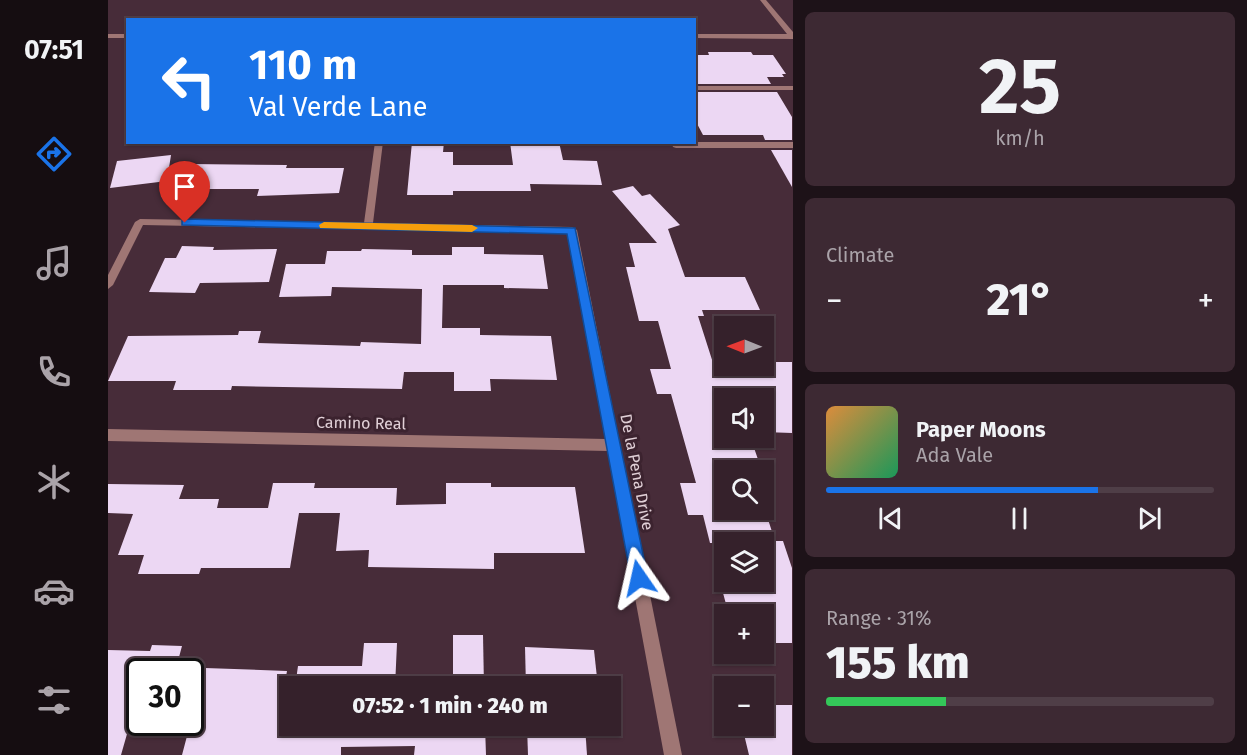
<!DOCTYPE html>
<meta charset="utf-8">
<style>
body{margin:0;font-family:"Fira Sans",sans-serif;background:#3d2933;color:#f1f3f6;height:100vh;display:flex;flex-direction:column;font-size:22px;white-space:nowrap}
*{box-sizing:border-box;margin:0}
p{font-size:20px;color:#aaa3a9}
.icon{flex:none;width:33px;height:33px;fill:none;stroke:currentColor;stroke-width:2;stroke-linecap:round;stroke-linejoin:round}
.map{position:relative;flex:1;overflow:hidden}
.panel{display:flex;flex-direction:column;gap:12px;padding:12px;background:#1d1218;width:454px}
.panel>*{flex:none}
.top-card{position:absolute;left:18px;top:18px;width:570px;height:126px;border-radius:0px;box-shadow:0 2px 4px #0004,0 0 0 2px #4f3e47;background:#1a73e8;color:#fff;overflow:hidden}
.needle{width:39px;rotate:271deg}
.controls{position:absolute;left:606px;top:316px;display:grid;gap:12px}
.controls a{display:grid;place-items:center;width:60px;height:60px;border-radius:0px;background:#35212b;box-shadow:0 2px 4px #0004,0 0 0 2px #4f3e47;font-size:30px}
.speed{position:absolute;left:18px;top:658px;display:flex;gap:12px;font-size:30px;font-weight:700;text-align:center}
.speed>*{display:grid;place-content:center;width:78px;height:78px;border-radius:50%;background:#35212b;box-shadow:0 2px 4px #0004,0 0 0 2px #4f3e47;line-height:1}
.speed .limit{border:3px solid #111;border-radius:9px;background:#fff;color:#111}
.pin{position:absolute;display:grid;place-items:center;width:51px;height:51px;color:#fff;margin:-62px -26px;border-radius:50% 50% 50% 0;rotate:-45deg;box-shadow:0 0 6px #0007}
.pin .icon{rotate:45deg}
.me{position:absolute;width:66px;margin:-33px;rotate:349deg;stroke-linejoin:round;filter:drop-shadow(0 0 4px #0008)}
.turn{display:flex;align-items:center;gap:21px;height:126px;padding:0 24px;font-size:27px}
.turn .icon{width:78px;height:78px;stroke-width:2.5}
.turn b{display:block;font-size:42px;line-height:51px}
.big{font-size:45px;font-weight:800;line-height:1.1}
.panel .tile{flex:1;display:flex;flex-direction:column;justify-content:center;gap:9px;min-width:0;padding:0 21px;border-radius:9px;background:#3d2933}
.panel .dial{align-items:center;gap:0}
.dial b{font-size:78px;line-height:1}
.song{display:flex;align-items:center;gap:18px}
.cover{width:72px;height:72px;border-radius:9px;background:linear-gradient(135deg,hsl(30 70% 55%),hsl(150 70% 35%))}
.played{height:6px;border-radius:3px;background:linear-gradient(90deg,#1a73e8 70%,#4f3e47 70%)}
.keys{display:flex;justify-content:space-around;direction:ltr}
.heat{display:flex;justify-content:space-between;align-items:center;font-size:33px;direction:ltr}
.charge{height:9px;border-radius:4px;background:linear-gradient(90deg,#34c759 31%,#4f3e47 0)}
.trip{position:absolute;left:171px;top:676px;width:342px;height:60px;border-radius:0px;background:#35212b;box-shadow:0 2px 4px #0004,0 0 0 2px #4f3e47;font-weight:800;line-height:60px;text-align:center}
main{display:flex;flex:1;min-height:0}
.tab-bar{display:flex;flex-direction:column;width:108px;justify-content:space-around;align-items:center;background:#150d11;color:#aaa3a9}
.tab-bar .icon{width:42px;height:42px}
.tab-bar .selected{color:#1a73e8}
.tab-bar b{font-size:27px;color:#f1f3f6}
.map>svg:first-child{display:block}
.building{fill:#ecd7f3}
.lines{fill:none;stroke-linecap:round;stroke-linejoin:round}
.lane{fill:#9f7674;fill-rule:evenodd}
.street{fill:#9f7674;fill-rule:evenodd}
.route{fill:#1a73e8;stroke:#114b97;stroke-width:1.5}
.slow{fill:#f59e0b}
.labels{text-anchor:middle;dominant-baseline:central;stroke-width:6;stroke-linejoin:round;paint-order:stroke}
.street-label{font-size:16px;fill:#e1d0d7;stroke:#3c232f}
</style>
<main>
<nav class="tab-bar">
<b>07:51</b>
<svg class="icon selected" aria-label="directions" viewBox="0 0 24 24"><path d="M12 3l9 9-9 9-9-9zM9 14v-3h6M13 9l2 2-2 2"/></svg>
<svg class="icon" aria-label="music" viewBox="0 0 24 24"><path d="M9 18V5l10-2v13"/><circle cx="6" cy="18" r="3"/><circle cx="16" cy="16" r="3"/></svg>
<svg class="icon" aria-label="phone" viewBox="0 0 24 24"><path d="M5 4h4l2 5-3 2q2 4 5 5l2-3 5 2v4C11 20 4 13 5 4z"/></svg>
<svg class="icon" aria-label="climate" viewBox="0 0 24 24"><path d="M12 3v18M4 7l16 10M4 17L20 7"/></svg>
<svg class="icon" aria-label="car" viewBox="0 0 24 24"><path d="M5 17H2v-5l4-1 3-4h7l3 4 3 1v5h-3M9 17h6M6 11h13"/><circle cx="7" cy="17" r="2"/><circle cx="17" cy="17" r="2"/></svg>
<svg class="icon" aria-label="filters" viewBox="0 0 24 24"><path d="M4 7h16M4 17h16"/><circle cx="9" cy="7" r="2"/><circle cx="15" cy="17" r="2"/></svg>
</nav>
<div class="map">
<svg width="685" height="755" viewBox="0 0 685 755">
<rect width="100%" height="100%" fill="#472c39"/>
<g class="building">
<polygon points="600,52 643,52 645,55 665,55 678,74 674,74 676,77 659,77 663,84 586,84 586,55 601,55"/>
<polygon points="586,92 669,92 684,117 684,140 657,140 655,135 595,135 586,118"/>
<polygon points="304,142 336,142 335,152 345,152 345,165 405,165 402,142 451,142 455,160 489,161 494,185 422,184 423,191 345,191 345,195 299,195"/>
<polygon points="663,150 684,150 684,187"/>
<polygon points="63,155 59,181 2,188 9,161"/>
<polygon points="81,164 179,165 178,168 236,168 231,193 149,196 151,189 70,189"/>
<polygon points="525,186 534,196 542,194 572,225 560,229 577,277 637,277 652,310 594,310 596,316 590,316 606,366 656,366 656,362 684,362 684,433 656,432 656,399 616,399 616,441 644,442 654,471 616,471 616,510 657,510 667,541 675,541 684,568 684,643 656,643 656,615 621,615 612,582 656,582 656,543 602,543 595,515 580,515 572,483 588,483 563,394 549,394 542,369 563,369 550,321 531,321 518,267 527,267 521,243 549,243 504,191"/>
<polygon points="74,246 106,247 105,250 169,249 161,282 92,283 87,293 41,292 57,258 68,258"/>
<polygon points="344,247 376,247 376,254 435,255 440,289 396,288 396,285 335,285 334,328 372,328 372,335 443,336 449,380 382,379 383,391 346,391 346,372 296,372 294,389 124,386 123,390 65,390 68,381 0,381 20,336 130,335 131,331 153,331 150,343 252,346 253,342 313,344 314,289 224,287 223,296 171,297 178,264 217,264 219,251 253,251 254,249 304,250 304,255 344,255"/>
<polygon points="165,483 207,483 206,488 289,488 288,505 338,504 338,483 383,483 383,487 467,487 477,553 386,553 386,569 260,567 261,550 228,551 232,513 191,513 182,568 93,568 91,574 30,574 36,555 10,555 25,514 0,513 0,484 76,485 71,499 111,499 109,508 160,508"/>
<polygon points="345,635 375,635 376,687 345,687"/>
<polygon points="256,643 289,643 287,687 187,687 190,666 254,666"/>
<polygon points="44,645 74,646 67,672 32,672 32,721 23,720 13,755 0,755 0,650 42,651"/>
<polygon points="417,647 486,650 490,687 418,687"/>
<polygon points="97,668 179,671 169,726 377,726 378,755 306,755 307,746 233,747 233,755 74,755"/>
<polygon points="656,705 684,705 684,755 641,755 634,726 656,726"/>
<polygon points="419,726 477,726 479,755 420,755"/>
</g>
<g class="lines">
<g class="lane">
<rect x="586" y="86" width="99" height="4"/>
<polygon points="563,142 685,142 685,148 568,148 565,147"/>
</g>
<g class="street">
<polygon points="652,0 658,0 685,32 685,39 586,38 586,34 679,34"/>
<rect x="0" y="34" width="20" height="4"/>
<polygon points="267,142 275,142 265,223 464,227 469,230 574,755 556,755 500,451 0,441 0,429 498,439 460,233 35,225 5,285 0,289 0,275 27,222 32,219 256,223"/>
</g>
</g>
<polygon class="route" points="77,219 467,228 540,578 537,584 531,586 525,584 523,578 459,234 74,225 74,220"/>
<polygon class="slow" points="216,222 364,225 370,228 364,232 212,228 211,225"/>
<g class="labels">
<g class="street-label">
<text transform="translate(253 423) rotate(1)">Camino Real</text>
<text transform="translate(529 472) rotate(79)">De la Pena Drive</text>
</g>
</g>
</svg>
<div class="controls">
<a><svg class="needle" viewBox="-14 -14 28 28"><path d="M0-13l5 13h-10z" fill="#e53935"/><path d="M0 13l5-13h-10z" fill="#aaa3a9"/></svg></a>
<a><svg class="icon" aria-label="sound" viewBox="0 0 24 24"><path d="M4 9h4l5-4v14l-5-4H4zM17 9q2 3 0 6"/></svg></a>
<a><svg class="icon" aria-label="search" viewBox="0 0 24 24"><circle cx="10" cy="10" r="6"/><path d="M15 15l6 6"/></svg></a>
<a><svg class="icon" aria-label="layers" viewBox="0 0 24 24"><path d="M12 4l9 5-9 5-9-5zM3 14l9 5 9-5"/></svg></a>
<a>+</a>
<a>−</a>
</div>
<div class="speed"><div class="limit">30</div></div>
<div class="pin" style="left:77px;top:223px;background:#d93025"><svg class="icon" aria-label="arrive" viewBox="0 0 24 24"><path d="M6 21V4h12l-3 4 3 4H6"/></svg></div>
<svg class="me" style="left:531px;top:578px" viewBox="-20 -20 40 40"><path d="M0-17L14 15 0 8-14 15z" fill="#1a73e8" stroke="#fff" stroke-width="4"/></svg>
<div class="trip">07:52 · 1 min · 240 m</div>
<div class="top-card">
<div class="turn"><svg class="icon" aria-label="left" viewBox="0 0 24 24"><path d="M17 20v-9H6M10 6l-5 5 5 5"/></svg><div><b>110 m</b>Val Verde Lane</div></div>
</div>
</div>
<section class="panel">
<div class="tile dial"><b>25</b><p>km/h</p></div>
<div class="tile"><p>Climate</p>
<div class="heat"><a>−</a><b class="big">21°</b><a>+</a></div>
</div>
<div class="tile">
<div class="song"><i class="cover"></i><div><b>Paper Moons</b><p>Ada Vale</p></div></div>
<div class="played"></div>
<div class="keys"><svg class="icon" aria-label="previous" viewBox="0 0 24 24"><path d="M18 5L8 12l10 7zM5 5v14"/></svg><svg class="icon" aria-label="pause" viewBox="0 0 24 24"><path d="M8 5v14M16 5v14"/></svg><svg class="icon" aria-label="next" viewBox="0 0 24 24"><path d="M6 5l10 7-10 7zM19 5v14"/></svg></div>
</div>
<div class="tile"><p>Range · 31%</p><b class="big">155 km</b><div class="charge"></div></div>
</section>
</main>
